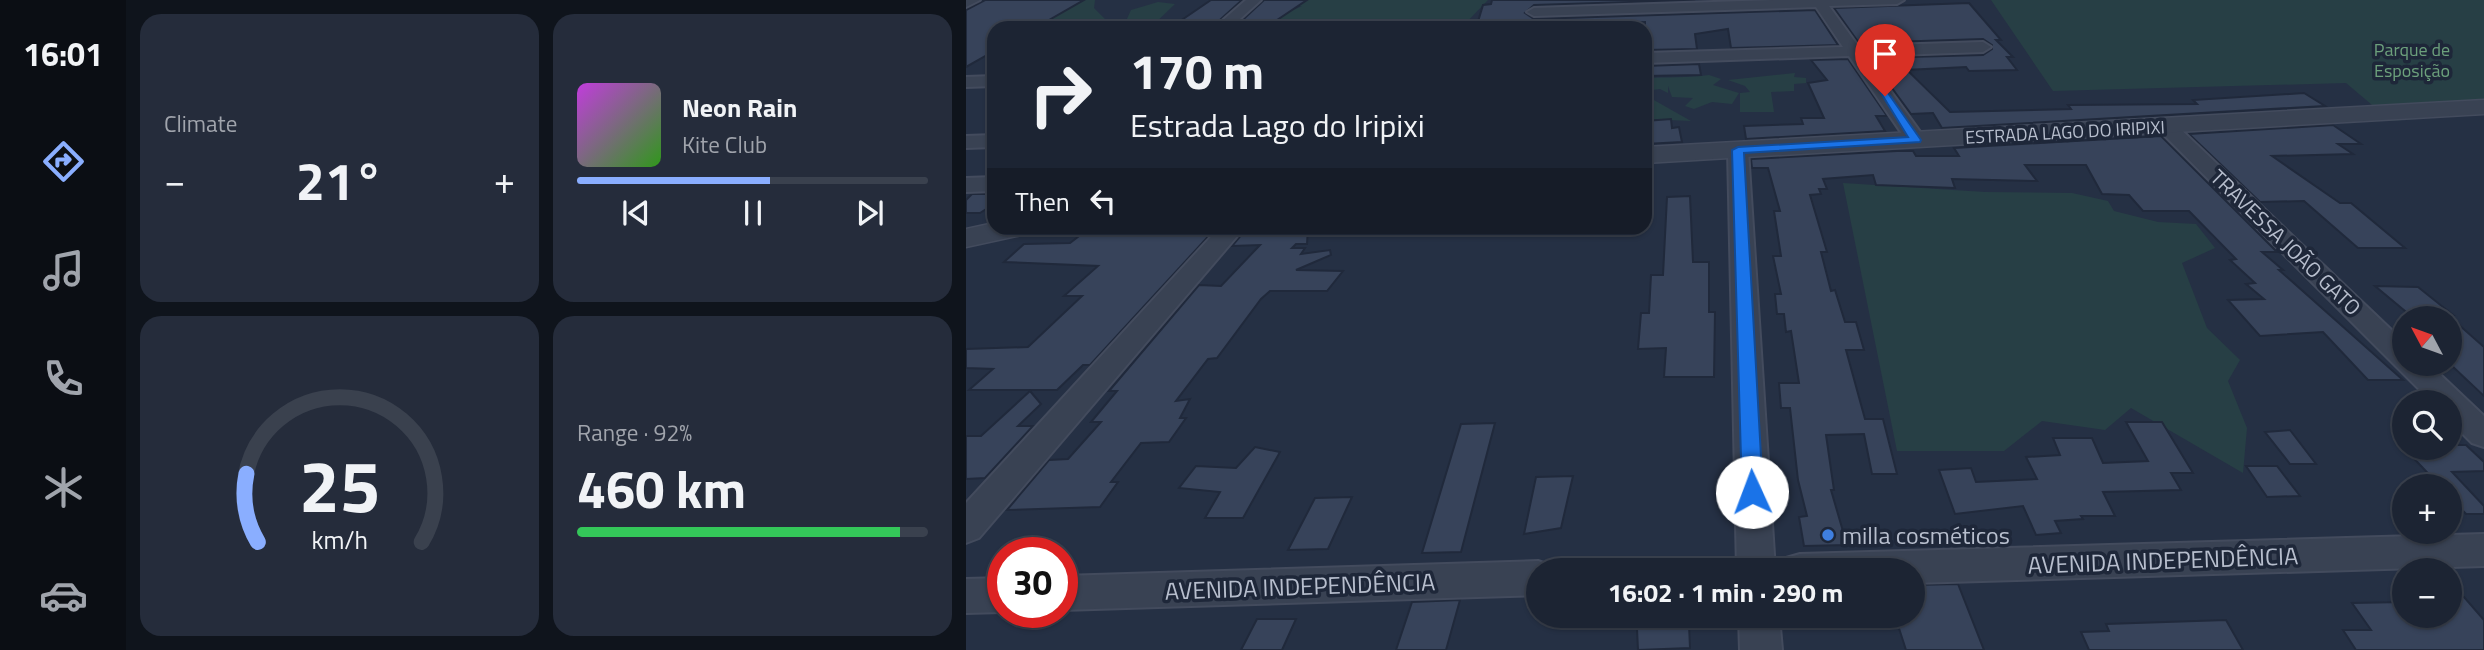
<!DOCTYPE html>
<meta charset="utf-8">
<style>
body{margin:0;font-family:"Titillium Web",sans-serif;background:#252c3b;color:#f1f3f6;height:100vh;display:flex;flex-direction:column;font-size:26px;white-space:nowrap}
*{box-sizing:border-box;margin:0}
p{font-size:23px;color:#a0a4ac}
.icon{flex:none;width:38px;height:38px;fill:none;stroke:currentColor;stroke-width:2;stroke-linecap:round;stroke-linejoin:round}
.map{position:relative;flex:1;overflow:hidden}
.drawer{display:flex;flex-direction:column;gap:14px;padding:14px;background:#0f141c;width:840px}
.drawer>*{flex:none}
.top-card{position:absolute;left:21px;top:21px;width:665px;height:214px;border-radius:21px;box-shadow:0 2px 5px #0004,0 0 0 2px #3a414e;background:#1c2433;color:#f1f3f6;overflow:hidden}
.needle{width:46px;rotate:311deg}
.controls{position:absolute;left:1426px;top:306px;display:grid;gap:14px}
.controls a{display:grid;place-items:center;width:70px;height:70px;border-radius:50%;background:#1c2433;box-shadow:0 2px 5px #0004,0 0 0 2px #3a414e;font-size:35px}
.speed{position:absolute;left:21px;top:537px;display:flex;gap:14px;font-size:35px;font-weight:700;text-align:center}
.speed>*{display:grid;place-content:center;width:91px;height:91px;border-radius:50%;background:#1c2433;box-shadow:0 2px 5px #0004,0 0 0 2px #3a414e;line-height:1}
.speed .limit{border:10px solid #d22;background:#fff;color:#111}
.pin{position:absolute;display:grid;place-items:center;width:60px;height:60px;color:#fff;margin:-72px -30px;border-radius:50% 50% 50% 0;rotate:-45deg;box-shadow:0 0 7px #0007}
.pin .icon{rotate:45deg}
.me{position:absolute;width:77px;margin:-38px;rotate:358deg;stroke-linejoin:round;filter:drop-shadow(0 0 5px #0008)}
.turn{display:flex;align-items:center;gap:24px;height:147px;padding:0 28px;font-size:32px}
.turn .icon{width:91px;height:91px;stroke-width:2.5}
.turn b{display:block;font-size:49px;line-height:60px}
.then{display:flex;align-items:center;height:66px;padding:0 28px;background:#0003;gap:14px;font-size:26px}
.big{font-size:52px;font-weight:700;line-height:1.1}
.drawer .widget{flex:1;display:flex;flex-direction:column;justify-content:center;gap:10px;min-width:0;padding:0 24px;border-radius:21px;background:#252c3b}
.drawer .dial{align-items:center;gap:0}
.dial svg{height:182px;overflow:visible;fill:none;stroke:#3a414e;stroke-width:7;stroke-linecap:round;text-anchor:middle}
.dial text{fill:#f1f3f6;stroke:none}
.song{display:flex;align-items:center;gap:21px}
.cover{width:84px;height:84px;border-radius:10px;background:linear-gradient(135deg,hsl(290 70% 55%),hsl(110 70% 35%))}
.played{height:7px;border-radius:4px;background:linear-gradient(90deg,#8aaeff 55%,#3a414e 55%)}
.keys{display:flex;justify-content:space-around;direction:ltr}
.heat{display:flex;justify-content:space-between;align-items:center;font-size:38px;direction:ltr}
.charge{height:10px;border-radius:5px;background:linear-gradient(90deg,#34c759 92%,#3a414e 0)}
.drawer .tiles{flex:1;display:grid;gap:14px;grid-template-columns:repeat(2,1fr)}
.trip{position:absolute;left:560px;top:558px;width:399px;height:70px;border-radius:35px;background:#1c2433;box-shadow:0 2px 5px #0004,0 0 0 2px #3a414e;font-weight:700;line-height:70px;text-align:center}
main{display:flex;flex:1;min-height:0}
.menu{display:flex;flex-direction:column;width:126px;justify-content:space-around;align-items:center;background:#0b0e14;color:#a0a4ac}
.menu .icon{width:49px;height:49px}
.menu .active{color:#8aaeff}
.menu b{font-size:32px;color:#f1f3f6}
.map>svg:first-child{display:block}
.green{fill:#273f45}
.building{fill:#37435a;stroke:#20293b;stroke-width:2}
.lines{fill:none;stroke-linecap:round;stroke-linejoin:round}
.minor-casing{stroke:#434b5d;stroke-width:4}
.tertiary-casing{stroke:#434b5d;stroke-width:3}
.minor{fill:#394253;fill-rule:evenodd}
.tertiary{fill:#394253;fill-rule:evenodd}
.route{fill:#1a73e8;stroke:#114b97;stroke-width:2}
.shop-dot{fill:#3f7fe0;stroke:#1e2739;stroke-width:2.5}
.labels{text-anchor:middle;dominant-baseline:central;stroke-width:7;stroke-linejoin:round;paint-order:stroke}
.far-park-label{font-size:18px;fill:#6ca07c;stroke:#1e2739}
.far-street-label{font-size:18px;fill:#b7becd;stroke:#1e2739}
.street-label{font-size:21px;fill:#b7becd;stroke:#1e2739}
.near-poi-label{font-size:24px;fill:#b7becd;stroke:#1e2739;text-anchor:start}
.near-street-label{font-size:24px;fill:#b7becd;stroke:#1e2739}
</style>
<main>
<nav class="menu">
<b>16:01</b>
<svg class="icon active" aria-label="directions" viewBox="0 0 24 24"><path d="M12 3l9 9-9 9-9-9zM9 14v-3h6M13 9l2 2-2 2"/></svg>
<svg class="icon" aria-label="music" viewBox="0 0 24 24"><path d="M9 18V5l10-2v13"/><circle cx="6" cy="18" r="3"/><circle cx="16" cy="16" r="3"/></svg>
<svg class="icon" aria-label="phone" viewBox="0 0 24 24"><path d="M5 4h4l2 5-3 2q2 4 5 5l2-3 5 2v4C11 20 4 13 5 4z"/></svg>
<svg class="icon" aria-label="climate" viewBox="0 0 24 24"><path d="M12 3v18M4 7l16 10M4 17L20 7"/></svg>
<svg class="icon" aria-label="car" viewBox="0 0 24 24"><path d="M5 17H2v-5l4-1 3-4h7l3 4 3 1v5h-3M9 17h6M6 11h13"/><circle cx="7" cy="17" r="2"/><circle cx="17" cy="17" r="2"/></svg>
</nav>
<section class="drawer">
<div class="tiles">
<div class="widget"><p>Climate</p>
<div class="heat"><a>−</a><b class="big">21°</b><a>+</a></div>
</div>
<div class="widget">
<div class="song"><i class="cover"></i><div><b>Neon Rain</b><p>Kite Club</p></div></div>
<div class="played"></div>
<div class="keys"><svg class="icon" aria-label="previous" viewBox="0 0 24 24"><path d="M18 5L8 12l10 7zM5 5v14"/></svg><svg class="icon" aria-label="pause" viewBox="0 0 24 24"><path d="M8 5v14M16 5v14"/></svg><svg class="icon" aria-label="next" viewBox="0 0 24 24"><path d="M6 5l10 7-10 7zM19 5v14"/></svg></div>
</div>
<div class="widget dial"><svg viewBox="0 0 100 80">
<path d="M14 69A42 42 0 1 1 86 69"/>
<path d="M14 69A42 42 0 0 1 9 39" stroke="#8aaeff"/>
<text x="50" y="56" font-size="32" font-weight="700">25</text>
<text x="50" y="72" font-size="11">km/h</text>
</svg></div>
<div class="widget"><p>Range · 92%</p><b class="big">460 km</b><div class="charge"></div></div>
</div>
</section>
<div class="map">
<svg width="1518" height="650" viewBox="0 0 1518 650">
<rect width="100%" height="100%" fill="#253044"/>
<g class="green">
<polygon points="85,0 129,0 128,8 141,21 160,21 165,10 192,2 209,4 184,28 0,30"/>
<polygon points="339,0 522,0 495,28 288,28 336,6 329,6"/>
<polygon points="1025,0 1518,0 1518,113 1425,121 1380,83 1087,91"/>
<polygon points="829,73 828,77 840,78 840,83 828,84 828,91 805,92 808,112 774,112 774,93 784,92 779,86 762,80"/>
<path d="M743,75L755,79L747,85L773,93L766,104L746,102L728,109L719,106L727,98L706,97L702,86V93L694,89L679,91V78C701,77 720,78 743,75Z"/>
<polygon points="679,95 725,121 679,119"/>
<polygon points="877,183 1019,192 1106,193 1142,201 1148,211 1192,222 1230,224 1249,248 1216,263 1241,328 1274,360 1262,381 1281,428 1277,473 1165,408 1139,430 1076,421 1038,451 931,451"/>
</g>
<g class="building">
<polygon points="19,0 118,0 69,28 28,28 28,51 0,67 0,10"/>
<polygon points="245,0 276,0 245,28 204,28"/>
<polygon points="298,0 341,0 311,20 293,22 287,28 268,28"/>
<polygon points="526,0 729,0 568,5 559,13 568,19 849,10 872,45 765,48 762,29 729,34 731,49 679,50 679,22 617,25 616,28 576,28 577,24 511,25 517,5 525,4"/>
<polygon points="1003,3 1035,40 1030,40 1047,57 1041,57 1051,70 1003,71 1000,67 941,70 984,112 1105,109 1102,105 1231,104 1227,100 1338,93 1359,106 976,128 967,113 945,114 904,58 1017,55 1026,49 1026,45 1017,39 893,43 868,8"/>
<polygon points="882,59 921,116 910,116 919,131 780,139 778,126 837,124 835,118 858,118 842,83 861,80 845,60"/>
<polygon points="733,64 735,75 679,76 679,66"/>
<polygon points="705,119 706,128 713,127 716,142 679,144 679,121"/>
<polygon points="1367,125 1395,144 1372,144 1387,154 1306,156 1374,203 1385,203 1439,248 1392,248 1338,201 1294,202 1223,134"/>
<polygon points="1195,136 1311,252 1296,252 1317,270 1313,270 1437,380 1402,380 1357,332 1294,336 1262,300 1298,299 1280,284 1289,283 1264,260 1270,259 1223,211 1177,211 1163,195 1136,194 1120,165 1059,165 1071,181 986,179 989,188 910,185 907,175 857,179 861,189 853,189 855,194 844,195 861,252 855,252 865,291 869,290 879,322 890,322 898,350 880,350 899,419 917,419 931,474 906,474 898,434 860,435 868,490 865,490 881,545 838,546 833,517 841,516 832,480 824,408 815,408 813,383 833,383 825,331 820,332 818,314 811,314 809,294 815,294 807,256 815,256 808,211 814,211 802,168 786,168 785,159 931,151 947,151 950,156 993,156 988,148"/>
<polygon points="6,194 28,194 28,204 14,213 0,213 0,200"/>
<polygon points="724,196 727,262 743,262 743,312 749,312 748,377 698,377 700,348 672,349 675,313 683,313 685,275 697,275 701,197"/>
<polygon points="176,228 250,228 124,365 117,365 91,390 3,390 27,369 0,368 0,349 62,347 116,296 98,296 132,266 38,262 58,244 104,243 117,233 170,233"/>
<polygon points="281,228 342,228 341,244 330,244 326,248 339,248 335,254 364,250 365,255 330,270 377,271 361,291 304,291 295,299 251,358 242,359 210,401 224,399 214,418 220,418 203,442 175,443 145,482 152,482 134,507 41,510 83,460 102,459 135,422 125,422 151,391 143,391 233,285 255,286 294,245 266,246"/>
<polygon points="1409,286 1452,287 1487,315 1445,316"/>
<polygon points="1484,317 1518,347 1518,396 1484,364"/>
<polygon points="64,391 75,404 52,426 67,426 19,478 0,479 0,436 15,436"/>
<polygon points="1160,422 1196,422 1227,473 1205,473 1215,490 1137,492 1149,516 1115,516 1117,519 1089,521 1095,533 1070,535 1057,506 989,514 973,470 1005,468 1010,482 1071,479 1060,457 1094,455 1087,438 1126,438 1137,463 1182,461"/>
<polygon points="529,423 495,552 456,553 495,424"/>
<polygon points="1324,430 1350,464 1324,464 1299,432"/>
<polygon points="1484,445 1500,445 1518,462 1518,471 1486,472 1518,506 1518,514 1500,514 1484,497 1484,486 1474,486 1438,448 1484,448"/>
<polygon points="289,447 314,452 277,518 239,518 254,492 213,488 230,466 270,468"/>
<polygon points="1280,466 1311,466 1334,496 1301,497"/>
<polygon points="607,476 595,528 558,534 570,477"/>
<polygon points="386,497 362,549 322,550 349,498"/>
<polygon points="992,584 1018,650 940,650 929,616 947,616 947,585"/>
<polygon points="1484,597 1498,597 1518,620 1518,650 1390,650 1377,630 1405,630 1386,603 1438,602 1438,616 1484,616"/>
<polygon points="494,600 480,650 430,650 446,602"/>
<polygon points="291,619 330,619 316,650 275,650"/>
<polygon points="1260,620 1277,650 1123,650 1115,632 1143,631 1140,624"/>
<polygon points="723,624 724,648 672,650 671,629"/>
</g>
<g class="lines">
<defs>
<g id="minor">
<polygon points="0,0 14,0 0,7"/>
<polygon points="280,0 295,0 264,28 248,28"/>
<polygon points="807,0 938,0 931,4 863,6 892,46 1017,42 1025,47 1017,52 899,56 960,140 950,146 943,144 883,56 679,63 679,53 877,47 850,7 568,16 561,12 568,8"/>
<polygon points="28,76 28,86 0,87 0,77"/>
<polygon points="1201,121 1208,123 1438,342 1438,364 1463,364 1518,416 1518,447 1506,443 1484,421 1484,402 1466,402 1194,131 1191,127"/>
<polygon points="28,135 28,147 0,148 0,136"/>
<polygon points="772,144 782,150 809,570 771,570 762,150"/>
<polygon points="28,177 28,191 0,192 0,178"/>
<polygon points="253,228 278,228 13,538 0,543 0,503"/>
<polygon points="1518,534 1518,566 947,583 947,570 815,570 820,558 834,554"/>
<polygon points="572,561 586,566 588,570 572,570 572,595 96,610 96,576"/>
<polygon points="37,578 37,612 0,613 0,579"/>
<polygon points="773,616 813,616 816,650 774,650"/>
</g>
<g id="tertiary">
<polygon points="1518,100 1518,114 679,163 679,147"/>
<polygon points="28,223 28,228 65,228 60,234 0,247 0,229"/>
</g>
</defs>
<use href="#minor" class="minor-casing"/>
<use href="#tertiary" class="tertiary-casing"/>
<use href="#minor" class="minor"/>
<use href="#tertiary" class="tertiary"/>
</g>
<polygon class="route" points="915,93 922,93 955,140 954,142 778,153 797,492 794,497 779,497 776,492 766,150 772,147 942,137"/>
<circle class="shop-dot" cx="862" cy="535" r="7"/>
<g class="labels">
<g class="far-park-label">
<text x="1446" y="49">Parque de<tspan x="1446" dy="21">Esposição</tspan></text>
</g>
<g class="far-street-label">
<text transform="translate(1099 132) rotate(-3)">ESTRADA LAGO DO IRIPIXI</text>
</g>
<g class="street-label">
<text transform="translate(1320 242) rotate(44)">TRAVESSA JOÃO GATO</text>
</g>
<g class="near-poi-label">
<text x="876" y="535">milla cosméticos</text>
</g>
<g class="near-street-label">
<text transform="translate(1197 560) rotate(-2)">AVENIDA INDEPENDÊNCIA</text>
<text transform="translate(334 586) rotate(-2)">AVENIDA INDEPENDÊNCIA</text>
</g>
</g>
</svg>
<div class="controls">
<a><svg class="needle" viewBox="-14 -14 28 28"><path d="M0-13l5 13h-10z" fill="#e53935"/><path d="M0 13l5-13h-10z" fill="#a0a4ac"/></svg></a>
<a><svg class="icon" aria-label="search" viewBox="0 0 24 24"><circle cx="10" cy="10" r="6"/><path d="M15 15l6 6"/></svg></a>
<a>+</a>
<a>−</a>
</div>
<div class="speed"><div class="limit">30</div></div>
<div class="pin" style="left:919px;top:96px;background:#d93025"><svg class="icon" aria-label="arrive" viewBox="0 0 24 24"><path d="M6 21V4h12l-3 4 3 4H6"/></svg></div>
<svg class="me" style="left:786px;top:492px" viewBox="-20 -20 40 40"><circle r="19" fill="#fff"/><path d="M0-13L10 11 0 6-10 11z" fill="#1a73e8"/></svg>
<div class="trip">16:02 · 1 min · 290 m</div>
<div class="top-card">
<div class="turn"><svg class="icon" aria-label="right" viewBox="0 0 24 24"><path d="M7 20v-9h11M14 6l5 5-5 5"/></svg><div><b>170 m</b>Estrada Lago do Iripixi</div></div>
<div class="then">Then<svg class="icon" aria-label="left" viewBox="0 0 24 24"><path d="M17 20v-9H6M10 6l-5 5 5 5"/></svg></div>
</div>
</div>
</main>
